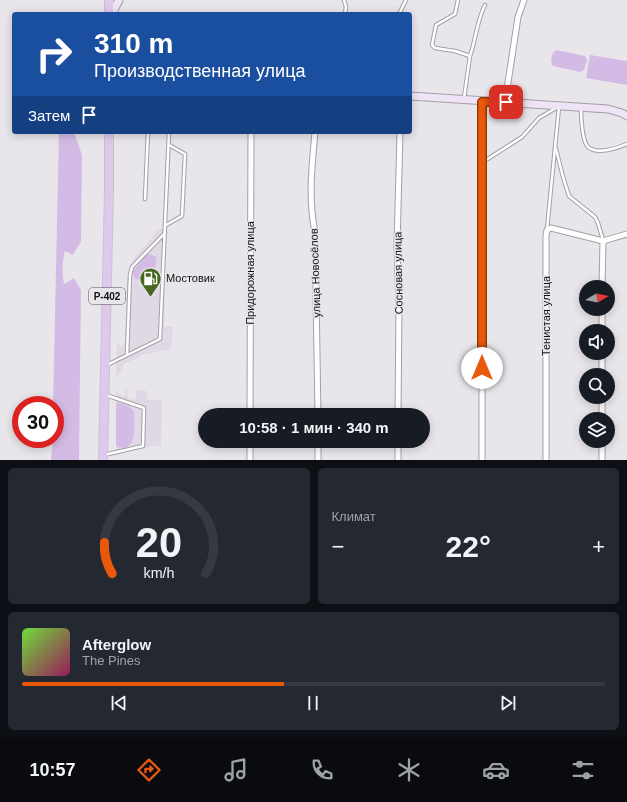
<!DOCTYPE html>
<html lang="ru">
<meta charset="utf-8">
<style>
body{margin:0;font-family:Helvetica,sans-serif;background:#242831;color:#f1f3f6;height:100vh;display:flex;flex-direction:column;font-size:15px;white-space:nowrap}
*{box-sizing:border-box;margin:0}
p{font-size:13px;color:#9ea1a6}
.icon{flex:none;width:22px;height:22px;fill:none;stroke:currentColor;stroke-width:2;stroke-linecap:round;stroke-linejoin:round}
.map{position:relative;height:460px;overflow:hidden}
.panel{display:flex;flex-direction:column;gap:8px;padding:8px;background:#0d0f14;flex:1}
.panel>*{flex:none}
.hud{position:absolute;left:12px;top:12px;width:400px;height:122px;border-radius:4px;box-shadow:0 2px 10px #0003;background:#1a4fa0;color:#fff;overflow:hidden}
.needle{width:26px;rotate:80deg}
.controls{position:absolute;left:579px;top:280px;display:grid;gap:8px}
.controls a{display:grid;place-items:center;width:36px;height:36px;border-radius:50%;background:#171b24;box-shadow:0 2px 10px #0003;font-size:20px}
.speed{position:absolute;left:12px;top:396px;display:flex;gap:8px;font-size:20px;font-weight:700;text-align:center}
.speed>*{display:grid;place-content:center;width:52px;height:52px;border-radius:50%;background:#171b24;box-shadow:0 2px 10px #0003;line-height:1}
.speed .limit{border:6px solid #d22;background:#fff;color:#111}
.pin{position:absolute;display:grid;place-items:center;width:34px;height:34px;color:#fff;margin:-17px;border-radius:8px;box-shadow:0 2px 6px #0006}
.me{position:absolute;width:44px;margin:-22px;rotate:0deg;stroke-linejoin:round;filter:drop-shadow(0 0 3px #0008)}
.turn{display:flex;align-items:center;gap:14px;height:84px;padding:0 16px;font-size:18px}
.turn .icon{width:52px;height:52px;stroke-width:2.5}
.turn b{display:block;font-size:28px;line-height:34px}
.then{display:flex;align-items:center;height:38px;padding:0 16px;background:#0003;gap:8px;font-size:15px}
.big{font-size:30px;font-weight:700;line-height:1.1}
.panel .tile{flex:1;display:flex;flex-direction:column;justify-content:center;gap:6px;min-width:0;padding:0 14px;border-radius:6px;background:#242831}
.panel .dial{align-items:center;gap:0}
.dial svg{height:104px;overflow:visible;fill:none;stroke:#363941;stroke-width:7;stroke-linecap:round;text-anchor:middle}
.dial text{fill:#f1f3f6;stroke:none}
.song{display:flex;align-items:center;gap:12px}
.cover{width:48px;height:48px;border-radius:6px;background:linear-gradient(135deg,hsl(100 70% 55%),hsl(330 70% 35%))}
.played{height:4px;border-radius:2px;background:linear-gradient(90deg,#ea580c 45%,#363941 45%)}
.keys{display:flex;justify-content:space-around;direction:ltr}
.heat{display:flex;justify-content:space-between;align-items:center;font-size:22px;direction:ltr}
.panel .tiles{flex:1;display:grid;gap:8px;grid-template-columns:1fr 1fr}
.tile:last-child{grid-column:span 2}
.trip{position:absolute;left:198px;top:408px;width:232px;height:40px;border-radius:20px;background:#171b24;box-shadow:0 2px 10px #0003;font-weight:700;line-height:40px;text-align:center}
.menu{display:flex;height:64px;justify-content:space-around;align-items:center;background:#090b0e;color:#9ea1a6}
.menu .icon{width:28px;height:28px}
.menu .on{color:#ea580c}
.menu b{font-size:18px;color:#f1f3f6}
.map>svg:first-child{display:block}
.built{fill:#e0d8e5}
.green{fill:#d4bbe6}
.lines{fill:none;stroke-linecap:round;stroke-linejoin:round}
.lane-casing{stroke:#a3a0a5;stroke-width:4.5}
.street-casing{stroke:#a3a0a5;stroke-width:7}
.secondary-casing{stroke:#a3a0a5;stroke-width:9}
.primary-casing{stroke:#c6c6c6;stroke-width:10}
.lane{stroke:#fff;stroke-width:2.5}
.street{stroke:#fff;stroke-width:5}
.secondary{stroke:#efe3f6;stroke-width:7}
.primary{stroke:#dfc8ee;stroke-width:8}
.route-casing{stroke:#983908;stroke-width:10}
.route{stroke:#ea580c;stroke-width:7}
.labels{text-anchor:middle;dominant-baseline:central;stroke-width:3;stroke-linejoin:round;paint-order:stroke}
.shield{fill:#e9e6eb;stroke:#525153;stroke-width:1}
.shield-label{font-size:10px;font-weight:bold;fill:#121112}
.street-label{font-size:11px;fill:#121112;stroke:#e9e6eb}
.poi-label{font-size:11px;fill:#121112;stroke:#e9e6eb;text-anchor:start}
</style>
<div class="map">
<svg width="627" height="460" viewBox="0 0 627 460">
<rect width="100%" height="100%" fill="#e9e6eb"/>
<g class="built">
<polygon points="158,229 167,229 166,231 164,326 173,327 171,349 142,355 138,358 125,363 116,379 117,343 121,347 125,343 127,282 131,264 136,256 151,239"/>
<polygon points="116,389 119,394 123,396 125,395 125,390 128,391 127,396 129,399 133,400 136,399 136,390 147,391 147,399 162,401 161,446 154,446 119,453 116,457"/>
</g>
<g class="green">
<path d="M556,50L585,56L587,60L584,70L580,72L553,66C550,62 551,53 556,50Z"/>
<polygon points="590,55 627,61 627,85 586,78"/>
<path d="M59,132H74L82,155L81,241L73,255L65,251C62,262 62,273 64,284L74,278L81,290L79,460H51L53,439H55V405H53Z"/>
<path d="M150,254L156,257C158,270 150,274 140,280L135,278L133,274V271L146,255Z"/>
<path d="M117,403C124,403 132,407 134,412C134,425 138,453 117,447L116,445V405Z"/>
</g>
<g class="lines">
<defs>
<g id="lane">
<polyline points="344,0 346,7 345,14"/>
<polyline points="458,0 455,14 436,25 432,45 435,48 455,51 470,56 464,98"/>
<polyline points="399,14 406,0"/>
<path d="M470,56C476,39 477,20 485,5"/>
<path d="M581,108C581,117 582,141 588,147C597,155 618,148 627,144"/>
<polyline points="556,149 563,177 569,196 595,217 598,223 603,240"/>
<polyline points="483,162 522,137 539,118 556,108"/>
<polyline points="145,199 148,132"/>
<polyline points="166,225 182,216 185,154 169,145"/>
<polyline points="547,229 559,107"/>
<polyline points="127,355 130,275 132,267 165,233"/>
<polyline points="107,365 160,339 169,132"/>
<polyline points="104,455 143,446 144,408 106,395"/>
</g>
<g id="street">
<polyline points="505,102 518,17 524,0"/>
<path d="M315,132C312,166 308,198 315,232L318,415"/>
<polyline points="602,287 603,241"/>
<polyline points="602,309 602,331"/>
<polyline points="602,353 602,375"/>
<polyline points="602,397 602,419"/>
<polyline points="250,415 251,132"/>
<polyline points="398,415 399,306 397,246 400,132"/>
<polyline points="318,441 318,460"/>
<polyline points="602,441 602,460"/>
<polyline points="250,460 250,441"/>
<polyline points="398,460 398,441"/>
<polyline points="482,460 482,102"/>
<polyline points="546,460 546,235 547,230 551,228 603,241 627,234"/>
</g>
<g id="secondary">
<polyline points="112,14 119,0"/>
<polyline points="410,96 608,109 622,113 627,116"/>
</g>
<g id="primary">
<polyline points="109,14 109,0"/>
<polyline points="103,460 109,190 109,132"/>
</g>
</defs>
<use href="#lane" class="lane-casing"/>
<use href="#street" class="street-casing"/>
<use href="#secondary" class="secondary-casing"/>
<use href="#primary" class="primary-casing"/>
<use href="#lane" class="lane"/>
<use href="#street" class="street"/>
<use href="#secondary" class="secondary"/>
<use href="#primary" class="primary"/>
</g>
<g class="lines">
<defs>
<polyline id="route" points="482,368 482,102 506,102"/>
</defs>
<use href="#route" class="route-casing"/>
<use href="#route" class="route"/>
</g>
<defs>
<symbol id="fuel-pin" viewBox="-11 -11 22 30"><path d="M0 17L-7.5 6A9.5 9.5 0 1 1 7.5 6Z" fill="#45671f" stroke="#e9e6eb"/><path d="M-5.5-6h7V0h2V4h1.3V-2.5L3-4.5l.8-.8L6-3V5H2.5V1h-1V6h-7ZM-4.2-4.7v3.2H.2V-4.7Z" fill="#fff"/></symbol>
</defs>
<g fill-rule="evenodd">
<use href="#fuel-pin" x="138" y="266" width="25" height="34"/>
</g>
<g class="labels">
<rect class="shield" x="89" y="288" width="36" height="16" rx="3"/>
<g class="shield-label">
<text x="107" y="296">Р-402</text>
</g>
<g class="street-label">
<text transform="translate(250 273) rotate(-90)">Придорожная улица</text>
<text transform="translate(315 273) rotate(-92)">улица Новосёлов</text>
<text transform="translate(398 273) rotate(-91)">Сосновая улица</text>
<text transform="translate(546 316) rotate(-90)">Тенистая улица</text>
</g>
<g class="poi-label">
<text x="166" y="278">Мостовик</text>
</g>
</g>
</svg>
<div class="controls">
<a><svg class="needle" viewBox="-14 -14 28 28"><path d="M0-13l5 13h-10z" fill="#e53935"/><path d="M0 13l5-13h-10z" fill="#9ea1a6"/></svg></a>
<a><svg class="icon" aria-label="sound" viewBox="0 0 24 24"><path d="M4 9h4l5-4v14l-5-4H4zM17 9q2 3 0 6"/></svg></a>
<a><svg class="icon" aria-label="search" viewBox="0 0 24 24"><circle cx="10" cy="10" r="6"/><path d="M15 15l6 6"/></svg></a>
<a><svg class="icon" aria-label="layers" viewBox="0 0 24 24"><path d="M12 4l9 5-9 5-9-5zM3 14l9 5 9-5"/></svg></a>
</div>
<div class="speed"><div class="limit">30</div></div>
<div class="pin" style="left:506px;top:102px;background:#d93025"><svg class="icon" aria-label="arrive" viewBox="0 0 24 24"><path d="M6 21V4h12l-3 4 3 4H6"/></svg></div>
<svg class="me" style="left:482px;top:368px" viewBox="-20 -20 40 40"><circle r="19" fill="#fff"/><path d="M0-13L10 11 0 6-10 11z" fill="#ea580c"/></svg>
<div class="trip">10:58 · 1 мин · 340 m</div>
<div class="hud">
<div class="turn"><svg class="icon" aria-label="right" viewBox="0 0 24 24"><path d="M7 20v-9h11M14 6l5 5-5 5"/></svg><div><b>310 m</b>Производственная улица</div></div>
<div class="then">Затем<svg class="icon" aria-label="arrive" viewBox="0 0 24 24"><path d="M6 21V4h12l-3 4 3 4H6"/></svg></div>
</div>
</div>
<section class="panel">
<div class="tiles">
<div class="tile dial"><svg viewBox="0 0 100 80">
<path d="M14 69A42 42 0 1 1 86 69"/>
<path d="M14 69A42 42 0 0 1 8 45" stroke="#ea580c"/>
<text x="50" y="56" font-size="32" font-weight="700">20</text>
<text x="50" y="72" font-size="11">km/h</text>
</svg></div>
<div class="tile"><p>Климат</p>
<div class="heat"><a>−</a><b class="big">22°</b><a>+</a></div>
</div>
<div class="tile">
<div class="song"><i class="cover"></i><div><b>Afterglow</b><p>The Pines</p></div></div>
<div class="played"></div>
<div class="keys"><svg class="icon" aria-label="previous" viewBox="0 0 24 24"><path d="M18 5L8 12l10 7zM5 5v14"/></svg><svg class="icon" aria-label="pause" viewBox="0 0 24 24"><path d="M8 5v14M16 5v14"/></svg><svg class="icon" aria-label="next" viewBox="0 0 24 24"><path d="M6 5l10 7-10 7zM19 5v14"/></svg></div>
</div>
</div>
</section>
<nav class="menu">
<b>10:57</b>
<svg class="icon on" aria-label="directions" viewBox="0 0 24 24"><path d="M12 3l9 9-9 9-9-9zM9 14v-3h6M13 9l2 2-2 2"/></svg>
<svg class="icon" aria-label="music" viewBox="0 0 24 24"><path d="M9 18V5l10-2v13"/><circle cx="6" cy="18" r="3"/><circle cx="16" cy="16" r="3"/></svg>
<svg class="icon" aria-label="phone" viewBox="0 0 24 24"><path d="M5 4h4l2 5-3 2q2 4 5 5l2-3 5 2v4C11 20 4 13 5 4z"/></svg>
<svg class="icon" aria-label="climate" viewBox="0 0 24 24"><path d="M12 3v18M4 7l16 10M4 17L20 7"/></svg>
<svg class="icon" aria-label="car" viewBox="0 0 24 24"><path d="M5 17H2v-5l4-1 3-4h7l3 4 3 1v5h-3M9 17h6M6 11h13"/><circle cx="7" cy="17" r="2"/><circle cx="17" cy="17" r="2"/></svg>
<svg class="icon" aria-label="filters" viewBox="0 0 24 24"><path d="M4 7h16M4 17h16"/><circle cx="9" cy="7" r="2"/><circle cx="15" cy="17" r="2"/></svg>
</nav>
